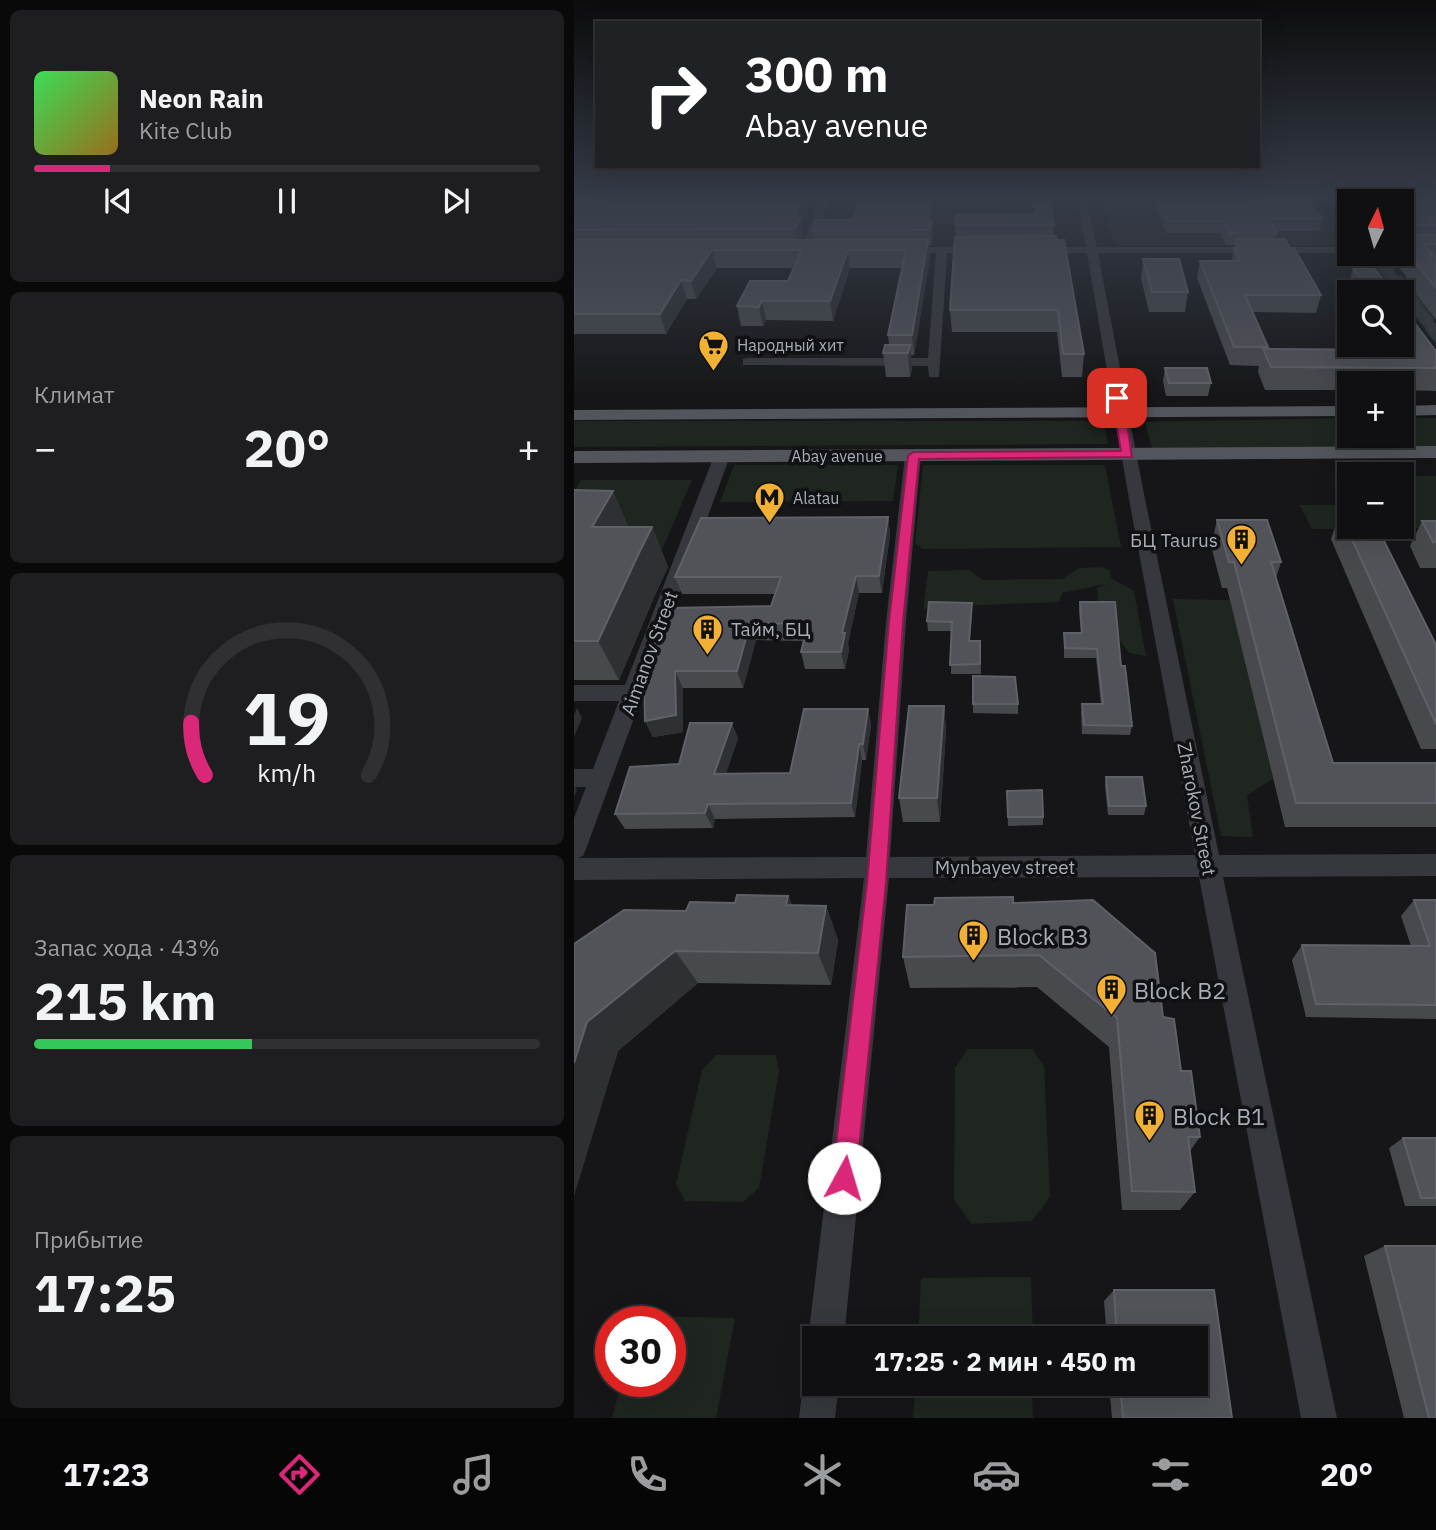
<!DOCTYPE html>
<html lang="ru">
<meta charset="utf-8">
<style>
body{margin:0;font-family:"IBM Plex Sans",sans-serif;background:#1e1e20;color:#f1f3f6;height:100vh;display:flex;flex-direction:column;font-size:26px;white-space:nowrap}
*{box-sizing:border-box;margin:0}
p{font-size:23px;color:#9c9d9f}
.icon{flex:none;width:38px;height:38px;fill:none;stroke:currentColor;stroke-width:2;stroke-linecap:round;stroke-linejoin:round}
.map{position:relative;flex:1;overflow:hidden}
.side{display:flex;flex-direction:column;gap:10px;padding:10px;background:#09090a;width:574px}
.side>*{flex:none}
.banner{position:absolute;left:21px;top:21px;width:665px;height:147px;border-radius:0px;box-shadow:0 7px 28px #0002,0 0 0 2px #303032;background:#202124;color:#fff;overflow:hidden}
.needle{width:46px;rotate:5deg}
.tools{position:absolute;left:763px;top:189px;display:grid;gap:14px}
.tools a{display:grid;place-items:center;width:77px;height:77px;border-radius:0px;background:#101012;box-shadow:0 7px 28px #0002,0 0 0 2px #303032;font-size:35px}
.speed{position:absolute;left:21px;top:1306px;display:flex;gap:14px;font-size:35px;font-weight:700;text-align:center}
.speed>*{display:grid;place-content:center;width:91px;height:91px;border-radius:50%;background:#101012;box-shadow:0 7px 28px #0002,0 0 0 2px #303032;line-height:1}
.speed .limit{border:10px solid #d22;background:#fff;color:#111}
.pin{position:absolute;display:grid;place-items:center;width:60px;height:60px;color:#fff;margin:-30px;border-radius:14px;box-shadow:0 4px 10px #0006}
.me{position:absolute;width:77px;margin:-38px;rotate:6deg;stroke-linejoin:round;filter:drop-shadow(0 0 5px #0008)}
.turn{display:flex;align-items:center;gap:24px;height:147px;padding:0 35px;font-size:32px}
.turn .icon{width:91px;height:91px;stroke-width:2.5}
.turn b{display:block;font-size:49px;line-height:60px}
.big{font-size:52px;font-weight:700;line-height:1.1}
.side .widget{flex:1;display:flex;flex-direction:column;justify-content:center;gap:10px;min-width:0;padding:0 24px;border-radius:10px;background:#1e1e20}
.side .dial{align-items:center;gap:0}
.dial svg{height:182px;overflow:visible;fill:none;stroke:#303032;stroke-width:7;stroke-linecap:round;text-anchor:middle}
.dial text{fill:#f1f3f6;stroke:none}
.song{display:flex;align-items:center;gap:21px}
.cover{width:84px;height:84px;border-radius:10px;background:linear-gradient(135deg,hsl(130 70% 55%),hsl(40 70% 35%))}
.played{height:7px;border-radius:4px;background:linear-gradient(90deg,#db2777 15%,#303032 15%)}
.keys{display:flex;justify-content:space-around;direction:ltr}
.heat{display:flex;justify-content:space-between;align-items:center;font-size:38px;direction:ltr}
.charge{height:10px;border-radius:5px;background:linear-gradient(90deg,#34c759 43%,#303032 0)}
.trip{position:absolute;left:228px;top:1326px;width:406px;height:70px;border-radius:0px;background:#101012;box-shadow:0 7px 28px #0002,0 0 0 2px #303032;font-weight:700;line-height:70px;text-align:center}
.tab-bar{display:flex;height:112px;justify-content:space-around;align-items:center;background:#060607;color:#9c9d9f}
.tab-bar .icon{width:49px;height:49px}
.tab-bar .on{color:#db2777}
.tab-bar b{font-size:32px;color:#f1f3f6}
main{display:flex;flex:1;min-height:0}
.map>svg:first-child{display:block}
.built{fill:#222225}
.green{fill:#1e261f}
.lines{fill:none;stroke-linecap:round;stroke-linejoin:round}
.stream-far1{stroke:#2c353c;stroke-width:3.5}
.stream{stroke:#2c353c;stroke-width:4.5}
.minor{fill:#37383d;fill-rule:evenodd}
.major{fill:#53555c;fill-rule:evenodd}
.wall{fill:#47494d}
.shaded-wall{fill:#2f3033}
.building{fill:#525359;stroke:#5f6168;stroke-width:2}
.route{fill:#db2777;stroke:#8e194d;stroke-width:2}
.labels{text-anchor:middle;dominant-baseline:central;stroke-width:7;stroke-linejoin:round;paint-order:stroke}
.far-poi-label{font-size:16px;fill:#a8adb8;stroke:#111113;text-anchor:start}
.far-street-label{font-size:16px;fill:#a8adb8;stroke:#111113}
.poi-label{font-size:19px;fill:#a8adb8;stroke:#111113;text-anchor:end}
.street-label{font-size:19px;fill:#a8adb8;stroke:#111113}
.near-poi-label{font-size:23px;fill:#a8adb8;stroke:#111113;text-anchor:start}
</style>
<main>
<section class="side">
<div class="widget">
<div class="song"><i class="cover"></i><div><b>Neon Rain</b><p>Kite Club</p></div></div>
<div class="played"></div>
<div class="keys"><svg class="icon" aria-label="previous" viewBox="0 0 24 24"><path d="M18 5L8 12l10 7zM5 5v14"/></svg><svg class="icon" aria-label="pause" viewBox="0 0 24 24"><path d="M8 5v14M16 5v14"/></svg><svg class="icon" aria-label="next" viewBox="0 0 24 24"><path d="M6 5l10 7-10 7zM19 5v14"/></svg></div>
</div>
<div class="widget"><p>Климат</p>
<div class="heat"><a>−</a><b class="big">20°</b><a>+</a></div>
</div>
<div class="widget dial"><svg viewBox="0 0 100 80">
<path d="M14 69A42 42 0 1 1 86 69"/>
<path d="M14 69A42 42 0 0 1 8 46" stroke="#db2777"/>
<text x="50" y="56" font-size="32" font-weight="700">19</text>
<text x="50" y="72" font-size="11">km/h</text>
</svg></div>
<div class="widget"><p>Запас хода · 43%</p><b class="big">215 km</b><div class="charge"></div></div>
<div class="widget"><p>Прибытие</p><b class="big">17:25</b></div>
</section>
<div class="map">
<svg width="862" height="1418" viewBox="0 0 862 1418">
<rect width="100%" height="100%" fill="#161618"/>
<g class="built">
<polygon points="287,199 426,199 426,224 279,224"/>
<polygon points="529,199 741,199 775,246 540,245"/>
</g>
<g class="green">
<polygon points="767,255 798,257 826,292 795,292 782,279"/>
<polygon points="775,418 775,436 828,436 828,418 862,418 862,447 578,448 571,422"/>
<polygon points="0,421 530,421 534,444 0,447"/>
<polygon points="160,465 324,465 319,501 146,502"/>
<polygon points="349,465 531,465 547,547 349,549 341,543"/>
<polygon points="828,476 862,476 862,528 738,529 726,505 775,505 775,527 828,527"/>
<polygon points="7,480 118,480 88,550 0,550 0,491"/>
<polygon points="528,567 536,571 537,578 560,591 572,656 555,653 525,612 523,588 531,584 488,593 485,602 355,607 349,610 354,571 395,570 409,580 488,579 505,568"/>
<polygon points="599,599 656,600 699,779 673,795 679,837 647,836"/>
<polygon points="394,1049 458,1049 470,1066 476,1197 458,1221 398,1224 380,1200 381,1068"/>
<polygon points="142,1055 202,1055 205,1071 185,1188 169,1202 111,1201 102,1184 128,1070"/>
<polygon points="457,1277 459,1339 344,1339 347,1278"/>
<polygon points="64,1316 161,1318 142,1418 38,1418 48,1381 96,1381 96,1321 63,1321"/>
<polygon points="458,1389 459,1418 339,1418 341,1391"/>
</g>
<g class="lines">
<g class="stream-far1">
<polyline points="812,259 819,268"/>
<polyline points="799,260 824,292"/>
<polyline points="826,277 858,319"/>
<polyline points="828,297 856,332"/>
</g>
<polyline class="stream" points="854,330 862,340"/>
<g class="minor">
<polygon points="246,199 256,199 236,250 227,252 226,250"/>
<polygon points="503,199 512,199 523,247 775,247 775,253 524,253 571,499 645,855 862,854 862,876 649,877 763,1418 727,1418 625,877 315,878 270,1339 240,1339 240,1351 234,1339 290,878 0,880 0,818 12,787 0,787 0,769 19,769 45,701 0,701 0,685 51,685 140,456 148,451 156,456 12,849 9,856 4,858 292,857 312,622 331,455 339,450 347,455 332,622 316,857 621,855 555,499 513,253 464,253 459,250 464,247 512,247"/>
<polygon points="756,199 765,199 775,213 775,223 771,222"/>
<polygon points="328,247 407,247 412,250 407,253 373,253 365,377 355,377 354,366 169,365 169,359 174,358 354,358 362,253 324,252 324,248"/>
<polygon points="796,254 806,254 862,324 862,336 858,335"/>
<polygon points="240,1369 240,1384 265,1384 261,1418 225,1418 229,1384 234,1371"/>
</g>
<g class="major">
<polygon points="862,405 862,415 828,416 828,406"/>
<polygon points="775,406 775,416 0,420 0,410"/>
<polygon points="862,446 862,458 0,463 0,451"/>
</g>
</g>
<g class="wall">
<polygon points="0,199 227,225 229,236 227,240 240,240 238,231 278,220 285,199 360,199 357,220 358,220 359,235 357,246 355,246 356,258 340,355 337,355 338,369 336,377 312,377 309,353 315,345 314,335 328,268 276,268 259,321 192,320 189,326 167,326 163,306 214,281 220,268 143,268 122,299 113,299 92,334 0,334"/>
<polygon points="458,199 476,199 480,225 479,236 510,354 508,377 488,377 483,332 378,332 376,310 382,237 381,225 460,214"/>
<polygon points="579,199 733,199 748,219 745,231 702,231 703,233 702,239 747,295 742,313 679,312 694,347 694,349 813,350 810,345 828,345 828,306 861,350 862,350 862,391 828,390 828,383 775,383 775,390 691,390 684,372 685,366 656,365 623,278 626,261 658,261 660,245 652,245 647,233 592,233"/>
<polygon points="770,199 862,199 862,320 831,280 832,276 814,254 828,254 828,201 775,201 775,205"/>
<polygon points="569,259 614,292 611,312 575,312 567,278"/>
<polygon points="779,268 818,292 775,293 773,289"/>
<polygon points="591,368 637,383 634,396 592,396 589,381"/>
<polygon points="0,490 39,491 54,527 78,527 94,567 81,595 45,680 0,680"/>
<polygon points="766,513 862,645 862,749 847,749 757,539"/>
<polygon points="314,517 316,534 308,593 285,593 274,643 275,650 271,669 231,669 227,652 230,641 182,640 169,688 109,688 109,732 79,737 71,721 70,674 197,606 201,594 108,594 101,577"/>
<polygon points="643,520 707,562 702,578 759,763 862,763 862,827 711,827 653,588 648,588 637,546"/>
<polygon points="848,521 862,521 862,568 846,568 836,546"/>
<polygon points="506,602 547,666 558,726 556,735 508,734 507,713 508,704 527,704 522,658 490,658 490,633 507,633 505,612"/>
<polygon points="398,612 396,641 406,641 407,674 377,674 377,631 354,631 353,621"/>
<polygon points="399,676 444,704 444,714 399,713"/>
<polygon points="370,706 372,731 366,822 329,822 325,798"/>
<polygon points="294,709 297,725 292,760 288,760 281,817 141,819 139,828 51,829 41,814 105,764 164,738 152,773 216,773"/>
<polygon points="532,777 572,806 570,815 534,815 531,786"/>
<polygon points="433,791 469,817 469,825 434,826"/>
<polygon points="214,896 218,905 252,906 264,940 257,985 124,983 44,1051 0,1195 0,944 112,911"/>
<polygon points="840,900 862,900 862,1019 732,1017 718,960 728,945 837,946 827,916"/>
<polygon points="439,903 589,1017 626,1137 616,1151 621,1192 606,1210 548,1210 535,1047 463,987 336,988 329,957"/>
<polygon points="829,1138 862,1138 862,1206 831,1206 815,1148"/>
<polygon points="811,1246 862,1418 830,1418 790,1256"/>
<polygon points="540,1290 640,1290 658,1418 538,1418 535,1384 621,1384 621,1339 533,1339 530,1301"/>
</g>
<g class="shaded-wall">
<polygon points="228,199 239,199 227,225 229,236 224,246 219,218"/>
<polygon points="357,199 360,199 355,230 354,220"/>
<polygon points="358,220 359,235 357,246 356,230"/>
<polygon points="354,240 356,258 340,355 338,335"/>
<polygon points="138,250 143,268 122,299 117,281"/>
<polygon points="274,250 276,268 259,321 256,301"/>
<polygon points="107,280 113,299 92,334 86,314"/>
<polygon points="188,301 192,320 189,326 185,307"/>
<polygon points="336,345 338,369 336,377 334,353"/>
<polygon points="39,491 55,530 18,527"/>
<polygon points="314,517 316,534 308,593 305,576"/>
<polygon points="78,527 94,567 81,595 45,680 24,641 64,555"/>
<polygon points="282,576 285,593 274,643 275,650 271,669 267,652 268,633"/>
<polygon points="398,603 398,612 395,650 395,641"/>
<polygon points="176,623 182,640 169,688 163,671"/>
<polygon points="101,671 109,688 109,732 79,737 71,721"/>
<polygon points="370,706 372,731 366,822 363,798"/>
<polygon points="3,708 8,718 0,737 0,715"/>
<polygon points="294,709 297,725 292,760 289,744"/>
<polygon points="158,723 164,738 147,789 140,774"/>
<polygon points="285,744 288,760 281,817 277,803"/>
<polygon points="0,785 3,790 0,797"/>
<polygon points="134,804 141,819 139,828 131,813"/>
<polygon points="214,896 229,930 212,905"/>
<polygon points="252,906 264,940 257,985 244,953"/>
<polygon points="101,951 124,983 44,1051 0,1195 0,1063 13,1022"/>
</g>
<g class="building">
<polygon points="0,199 228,199 219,218 226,218 221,229 0,230"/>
<polygon points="285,199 357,199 354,220 358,220 356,230 238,231 242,220 278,220"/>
<polygon points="461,199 476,199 480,225 381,225 382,215 463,214"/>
<polygon points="585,199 733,199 748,219 695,219 703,233 655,233 649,221 594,221"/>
<polygon points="791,199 862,199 862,225 835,225 832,227 833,235 862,235 862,244 849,244 862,259 862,288 838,259 842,259 828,242 828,201 793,201"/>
<polygon points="482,236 482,240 490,240 510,354 489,354 484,310 376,310 381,237"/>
<polygon points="661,239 711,239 716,248 720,248 747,295 671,295 694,347 660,347 626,261 666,261 660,248 665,248"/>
<polygon points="0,240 354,240 338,335 314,335 332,250 274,250 256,301 188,301 185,307 163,306 176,281 214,281 228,250 138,250 117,281 107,280 86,314 0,314"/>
<polygon points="569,259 605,259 614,292 578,292"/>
<polygon points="779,268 800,268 818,292 796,292"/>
<polygon points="828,306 861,350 862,350 862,368 697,367 689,349 837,350 828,337"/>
<polygon points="311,345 336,345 334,353 309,353"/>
<polygon points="591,368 633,368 637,383 595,383"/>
<polygon points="0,490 39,491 18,527 78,527 64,555 24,641 0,641"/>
<polygon points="766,513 775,513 775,527 803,527 862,645 862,724"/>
<polygon points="314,517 305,576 282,576 268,633 271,633 267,652 227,652 234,624 176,623 163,671 101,671 102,715 71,721 70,674 95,608 197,606 207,577 101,577 127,518"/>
<polygon points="643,520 693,520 707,562 697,562 759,763 862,763 862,803 722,803 660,562 655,562"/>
<polygon points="848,521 862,521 862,542 859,542"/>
<polygon points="355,602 398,603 395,641 406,641 406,664 376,665 378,622 353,621"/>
<polygon points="506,602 541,602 547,666 551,666 558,726 510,725 508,704 529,704 523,649 491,648 490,633 508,633"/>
<polygon points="399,676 441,677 444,704 399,704"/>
<polygon points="335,706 370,706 363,798 325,798"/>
<polygon points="230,709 294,709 289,744 285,744 277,803 134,804 131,813 41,814 56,767 105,764 116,723 158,723 140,774 216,773"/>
<polygon points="532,777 568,777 572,806 535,806"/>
<polygon points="468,790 469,817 434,817 433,791"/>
<polygon points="163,895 214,896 212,905 252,906 244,953 101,951 13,1022 0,1063 0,944 50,910 112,911 116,902 161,903"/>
<polygon points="439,897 439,903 519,900 581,953 589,1017 600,1019 607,1071 617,1071 626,1137 614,1137 621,1192 558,1191 543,1018 465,955 329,957 333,905 360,905 361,898"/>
<polygon points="840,900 862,900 862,1005 742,1004 728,945 856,946"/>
<polygon points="829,1138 862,1138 862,1198 847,1198"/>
<polygon points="811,1246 862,1246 862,1418 855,1418"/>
<polygon points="540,1290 640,1290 658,1418 549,1418 546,1384 621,1384 621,1339 543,1339"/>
</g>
<linearGradient id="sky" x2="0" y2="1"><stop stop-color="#0c0c0d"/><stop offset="0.5" stop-color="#363c48"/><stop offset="1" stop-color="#363c48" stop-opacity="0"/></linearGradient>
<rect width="862" height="397" fill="url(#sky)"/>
<polygon class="route" points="543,395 549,398 558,457 345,459 329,622 312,883 282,1178 278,1186 270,1190 261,1186 258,1178 293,883 315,622 334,456 339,452 547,451 538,398"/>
<defs>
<symbol id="supermarket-pin" viewBox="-11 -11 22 30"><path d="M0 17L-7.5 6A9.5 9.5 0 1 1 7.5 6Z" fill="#f2b134" stroke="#111113"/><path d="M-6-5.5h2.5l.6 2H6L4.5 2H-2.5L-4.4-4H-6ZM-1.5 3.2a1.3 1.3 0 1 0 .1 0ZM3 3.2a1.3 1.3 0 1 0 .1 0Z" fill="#111"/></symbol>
<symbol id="metro-pin" viewBox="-11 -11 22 30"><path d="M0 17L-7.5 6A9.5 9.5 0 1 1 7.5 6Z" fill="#f2b134" stroke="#111113"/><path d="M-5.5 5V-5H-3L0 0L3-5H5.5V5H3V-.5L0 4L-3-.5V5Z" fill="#111"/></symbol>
<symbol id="building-pin" viewBox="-11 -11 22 30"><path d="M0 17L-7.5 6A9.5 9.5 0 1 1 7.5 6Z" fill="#f2b134" stroke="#111113"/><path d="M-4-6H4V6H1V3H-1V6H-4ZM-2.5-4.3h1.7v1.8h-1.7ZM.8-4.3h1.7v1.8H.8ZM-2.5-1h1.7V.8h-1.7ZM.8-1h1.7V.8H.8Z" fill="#111"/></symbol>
</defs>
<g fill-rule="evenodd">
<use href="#supermarket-pin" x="122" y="328" width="35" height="47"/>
<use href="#metro-pin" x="178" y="480" width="35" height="47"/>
<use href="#building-pin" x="650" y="522" width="35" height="47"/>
<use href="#building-pin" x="116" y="612" width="35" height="47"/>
<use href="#building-pin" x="382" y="918" width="35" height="47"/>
<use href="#building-pin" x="520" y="972" width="35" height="47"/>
<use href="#building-pin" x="558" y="1098" width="35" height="47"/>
</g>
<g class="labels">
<g class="far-poi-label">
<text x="163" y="345">Народный хит</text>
<text x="219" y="498">Alatau</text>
</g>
<g class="far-street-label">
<text x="263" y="456">Abay avenue</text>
</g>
<g class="poi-label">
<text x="644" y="540">БЦ Taurus</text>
<text x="157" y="629" text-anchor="start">Тайм, БЦ</text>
</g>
<g class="street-label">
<text transform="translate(75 653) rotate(-70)">Aimanov Street</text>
<text transform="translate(623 809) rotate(79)">Zharokov Street</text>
<text x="431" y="867">Mynbayev street</text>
</g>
<g class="near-poi-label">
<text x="423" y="936">Block B3</text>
<text x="560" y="990">Block B2</text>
<text x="599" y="1116">Block B1</text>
</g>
</g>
</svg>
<div class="tools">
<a><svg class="needle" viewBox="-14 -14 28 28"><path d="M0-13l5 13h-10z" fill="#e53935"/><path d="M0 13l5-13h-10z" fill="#9c9d9f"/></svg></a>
<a><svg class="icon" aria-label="search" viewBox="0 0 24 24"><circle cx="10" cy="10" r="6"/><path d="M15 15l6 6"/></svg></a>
<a>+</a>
<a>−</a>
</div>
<div class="speed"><div class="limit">30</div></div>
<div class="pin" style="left:543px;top:398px;background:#d93025"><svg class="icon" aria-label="arrive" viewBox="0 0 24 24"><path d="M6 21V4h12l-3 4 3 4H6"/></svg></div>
<svg class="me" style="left:270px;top:1178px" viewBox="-20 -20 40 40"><circle r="19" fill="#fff"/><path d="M0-13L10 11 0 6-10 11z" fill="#db2777"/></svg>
<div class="trip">17:25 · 2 мин · 450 m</div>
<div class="banner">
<div class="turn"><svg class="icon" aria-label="right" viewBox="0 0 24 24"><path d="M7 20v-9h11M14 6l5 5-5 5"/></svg><div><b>300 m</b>Abay avenue</div></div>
</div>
</div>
</main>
<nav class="tab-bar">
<b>17:23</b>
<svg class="icon on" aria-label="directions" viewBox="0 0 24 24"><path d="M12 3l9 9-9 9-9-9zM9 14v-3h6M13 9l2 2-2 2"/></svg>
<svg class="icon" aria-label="music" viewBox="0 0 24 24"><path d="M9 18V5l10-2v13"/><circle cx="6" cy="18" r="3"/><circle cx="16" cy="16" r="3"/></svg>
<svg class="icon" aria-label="phone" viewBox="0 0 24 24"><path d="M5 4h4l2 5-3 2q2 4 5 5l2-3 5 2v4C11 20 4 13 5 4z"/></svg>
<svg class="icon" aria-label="climate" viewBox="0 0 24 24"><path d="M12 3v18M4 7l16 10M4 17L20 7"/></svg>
<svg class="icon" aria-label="car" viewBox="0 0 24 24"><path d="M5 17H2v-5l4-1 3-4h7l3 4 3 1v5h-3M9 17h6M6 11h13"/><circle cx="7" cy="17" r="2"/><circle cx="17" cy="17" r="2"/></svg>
<svg class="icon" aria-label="filters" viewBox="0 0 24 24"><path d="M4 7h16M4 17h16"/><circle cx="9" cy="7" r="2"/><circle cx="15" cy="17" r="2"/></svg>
<b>20°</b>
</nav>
